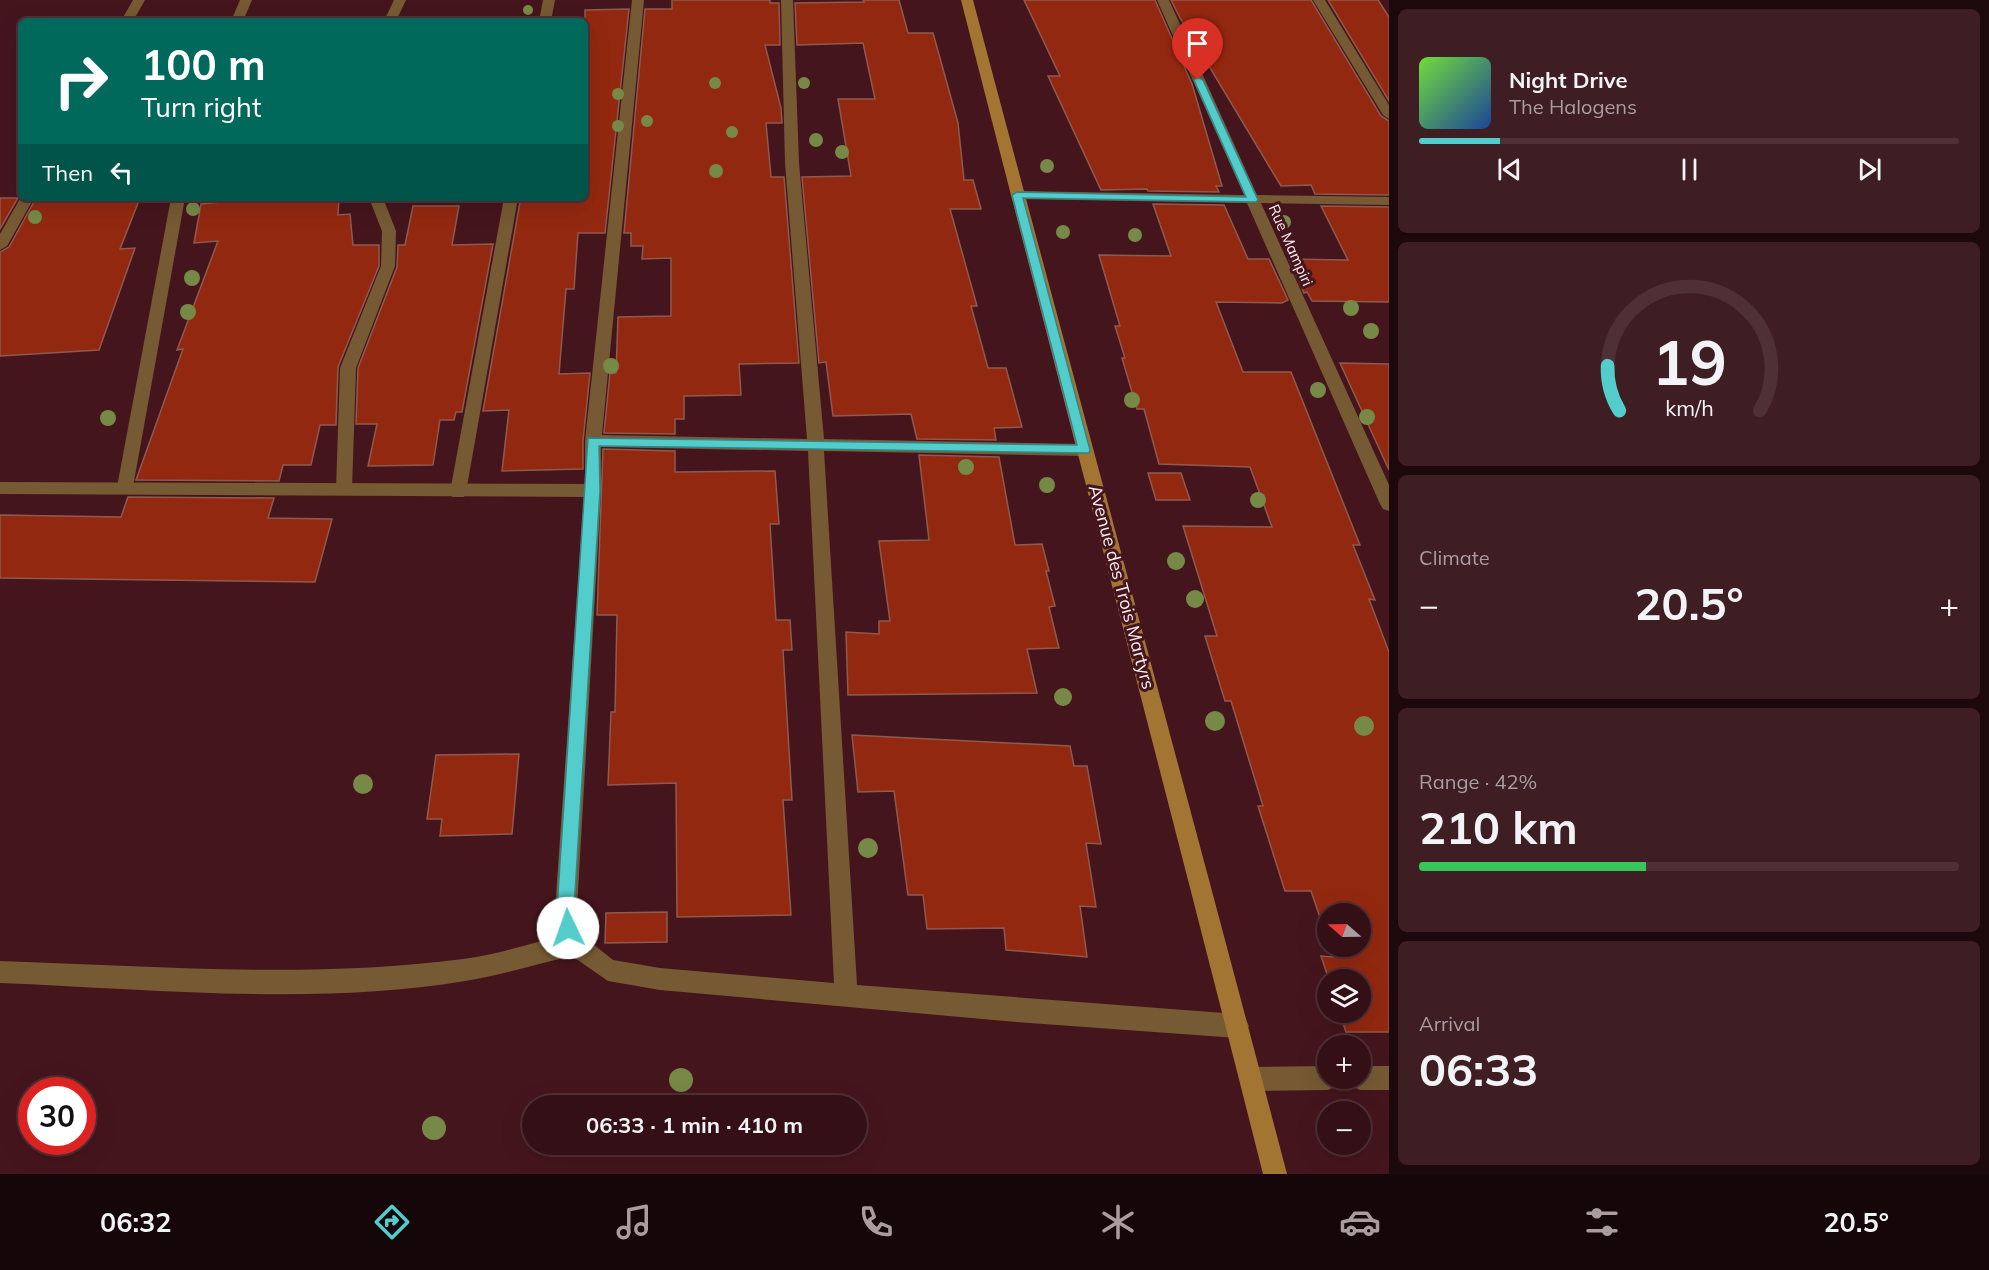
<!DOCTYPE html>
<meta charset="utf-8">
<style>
body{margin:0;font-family:Mulish,sans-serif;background:#3f1e23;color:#f1f3f6;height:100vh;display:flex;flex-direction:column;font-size:22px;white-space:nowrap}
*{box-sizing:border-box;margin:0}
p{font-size:20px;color:#a99da1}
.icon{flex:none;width:33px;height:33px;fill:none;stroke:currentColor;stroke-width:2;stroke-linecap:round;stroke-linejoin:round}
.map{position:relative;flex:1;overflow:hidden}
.drawer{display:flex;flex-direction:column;gap:9px;padding:9px;background:#1d090c;width:600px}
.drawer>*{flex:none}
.top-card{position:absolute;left:18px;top:18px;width:570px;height:183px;border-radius:9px;box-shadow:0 6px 24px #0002,0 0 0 2px #4e3035;background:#00695c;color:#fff;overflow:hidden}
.needle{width:39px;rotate:290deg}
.tools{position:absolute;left:1317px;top:903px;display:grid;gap:12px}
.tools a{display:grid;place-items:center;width:54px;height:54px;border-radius:50%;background:#341016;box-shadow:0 6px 24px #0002,0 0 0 2px #4e3035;font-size:30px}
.speed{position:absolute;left:18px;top:1077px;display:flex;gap:12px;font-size:30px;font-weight:700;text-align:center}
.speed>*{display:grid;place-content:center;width:78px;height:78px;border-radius:50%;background:#341016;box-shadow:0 6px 24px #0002,0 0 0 2px #4e3035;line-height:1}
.speed .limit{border:9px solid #d22;background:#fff;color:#111}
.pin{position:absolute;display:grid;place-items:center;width:51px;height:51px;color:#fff;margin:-62px -26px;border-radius:50% 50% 50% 0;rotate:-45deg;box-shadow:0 0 6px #0007}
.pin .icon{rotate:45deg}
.me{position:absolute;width:66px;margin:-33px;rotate:357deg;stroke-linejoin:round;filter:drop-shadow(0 0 4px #0008)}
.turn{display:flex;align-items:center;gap:21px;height:126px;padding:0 24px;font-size:27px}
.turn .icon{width:78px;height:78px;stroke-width:2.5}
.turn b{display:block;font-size:42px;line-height:51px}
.then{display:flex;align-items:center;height:57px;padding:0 24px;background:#0003;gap:12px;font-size:22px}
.big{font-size:45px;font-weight:700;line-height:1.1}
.drawer .widget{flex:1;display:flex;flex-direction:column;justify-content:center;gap:9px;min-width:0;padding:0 21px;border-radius:9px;background:#3f1e23}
.drawer .dial{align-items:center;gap:0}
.dial svg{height:156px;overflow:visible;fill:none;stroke:#4e3035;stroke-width:7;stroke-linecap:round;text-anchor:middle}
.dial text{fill:#f1f3f6;stroke:none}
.song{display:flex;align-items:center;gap:18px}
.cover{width:72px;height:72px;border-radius:9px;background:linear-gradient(135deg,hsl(100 70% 55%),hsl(220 70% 35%))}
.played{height:6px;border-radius:3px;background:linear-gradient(90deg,#53cdcb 15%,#4e3035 15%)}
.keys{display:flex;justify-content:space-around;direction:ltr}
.heat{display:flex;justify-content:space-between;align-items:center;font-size:33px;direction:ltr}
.charge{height:9px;border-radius:4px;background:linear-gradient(90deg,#34c759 42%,#4e3035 0)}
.trip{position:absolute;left:522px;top:1095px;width:345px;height:60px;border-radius:30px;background:#341016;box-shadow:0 6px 24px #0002,0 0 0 2px #4e3035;font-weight:700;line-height:60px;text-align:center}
.dock{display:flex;height:96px;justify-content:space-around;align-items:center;background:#150609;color:#a99da1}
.dock .icon{width:42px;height:42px}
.dock .current{color:#53cdcb}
.dock b{font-size:27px;color:#f1f3f6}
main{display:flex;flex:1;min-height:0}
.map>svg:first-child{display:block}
.building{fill:#932810;stroke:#8f5a4e;stroke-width:1.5}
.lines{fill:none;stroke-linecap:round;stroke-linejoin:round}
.lane{fill:#765a33;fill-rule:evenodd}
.street{fill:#765a33;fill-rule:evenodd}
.secondary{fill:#a27533;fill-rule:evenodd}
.tree{fill:#768946}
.route{fill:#53cdcb;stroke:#368584;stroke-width:1.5}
.labels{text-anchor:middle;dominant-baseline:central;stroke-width:6;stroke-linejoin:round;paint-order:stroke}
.far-street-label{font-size:15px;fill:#fef1f1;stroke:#45151d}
.street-label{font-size:18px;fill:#fef1f1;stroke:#45151d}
</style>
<main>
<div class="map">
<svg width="1389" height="1174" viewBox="0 0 1389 1174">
<rect width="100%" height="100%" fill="#45151d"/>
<g class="building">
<polygon points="672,0 770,0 770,3 779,3 780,45 765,45 781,108 782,123 766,123 771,177 784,177 799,363 739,364 741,395 684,396 684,419 675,419 675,434 604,433 610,373 616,373 618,317 671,316 671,258 642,259 643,246 631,246 631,233 624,233 645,9 672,9"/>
<polygon points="863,0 899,0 908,33 933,33 958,123 964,180 973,180 981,209 950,209 977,306 971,306 988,368 1006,368 1022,427 994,428 996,440 917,439 911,414 833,416 826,362 819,363 802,177 851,176 838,99 875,99 863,43 797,45 795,3 864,2"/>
<polygon points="1024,0 1155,0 1192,84 1222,186 1216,186 1219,192 1148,191 1147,189 1101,190 1048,76 1060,76"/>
<polygon points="1171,0 1311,0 1381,116 1389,121 1389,195 1315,194 1311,185 1281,186 1180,18"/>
<polygon points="1328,0 1378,0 1389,17 1389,101"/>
<polygon points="629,9 605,233 578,233 574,289 566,289 559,374 590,373 583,441 583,469 502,471 509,410 483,411 520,202 528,202 528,198 585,198 585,10"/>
<polygon points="0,198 18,198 0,229"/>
<polygon points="36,198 140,198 120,249 135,248 99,350 0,356 0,252 9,247"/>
<polygon points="264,198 339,198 338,215 350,214 353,245 379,245 379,266 338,367 336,425 320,425 311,465 283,465 279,481 136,480 183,349 177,350 218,241 194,243 201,204"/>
<polygon points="1153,204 1224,205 1248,259 1269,259 1288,300 1282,303 1216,302 1243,372 1291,372 1360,545 1353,545 1375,600 1369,599 1389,652 1389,1032 1346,1032 1339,1012 1360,1012 1360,980 1329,980 1321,956 1333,957 1329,946 1360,946 1360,914 1328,914 1328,941 1311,891 1285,891 1258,806 1263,806 1231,701 1225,701 1205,636 1217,636 1183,526 1272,527 1250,467 1159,464 1144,409 1137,409 1122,358 1125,358 1115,326 1120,326 1099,255 1171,256"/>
<polygon points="413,206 459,206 452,245 493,244 462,412 456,412 454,420 440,420 433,465 368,466 377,424 356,424 358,368 397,267 398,245 405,245"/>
<polygon points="1321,206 1389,207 1389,302 1312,301 1307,292 1304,293 1289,259 1348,260"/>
<polygon points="1340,363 1389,364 1389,470"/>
<polygon points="603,449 675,451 675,472 775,471 779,524 770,524 776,620 790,620 792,650 783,650 792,800 783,800 791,915 677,917 676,783 608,785 611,712 615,712 617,615 597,615"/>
<polygon points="919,455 999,457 1015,545 1042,544 1049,571 1046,571 1055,606 1049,607 1059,648 1027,649 1037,693 848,695 846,632 879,634 879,621 890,621 879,541 929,540"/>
<polygon points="1148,473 1181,473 1190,500 1156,500"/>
<polygon points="128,497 274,498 268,518 332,519 315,582 0,578 0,515 121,517"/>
<polygon points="852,735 1070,746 1074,766 1087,766 1101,844 1086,843 1096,907 1080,906 1087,957 1006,950 1004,928 927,929 923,895 908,895 894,791 858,792"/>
<polygon points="519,754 512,834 440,836 442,819 427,819 436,755"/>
<polygon points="667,912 667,942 605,943 606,913"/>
</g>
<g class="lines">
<g class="lane">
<polygon points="240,0 252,0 243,21 231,21"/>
<polygon points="394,0 406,0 396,21 384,21"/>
<polygon points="543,0 555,0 551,21 539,21"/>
<polygon points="171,198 185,198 133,487 131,492 119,492 117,487"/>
<polygon points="369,198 383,198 396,231 395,266 356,368 352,490 350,495 338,495 336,490 340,368 381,266 382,231"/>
<polygon points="504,198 518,198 466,492 464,497 452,497 450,492"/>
</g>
<g class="street">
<polygon points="133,0 145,0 133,21 121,21"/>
<path d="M632,0H644L602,435L807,439L785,163L781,0H793L799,163L824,439L1084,444L1092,450L1084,456L824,451L857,985L1237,1014L1245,1018L1249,1026L1245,1034L1237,1038L1016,1022L660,990L608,981L572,956C537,964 501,975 465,981C316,1006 151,989 0,983V961C154,966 309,979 463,959C496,955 529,944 560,936L555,909L584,497L0,494V482L585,484V441ZM601,447L808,451L834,983L660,968L613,960L583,936L577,909L601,491Z"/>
<polygon points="1157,0 1169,0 1257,195 1389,197 1389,205 1261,203 1389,485 1389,511 1383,509 1380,504 1247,203 1017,199 1010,195 1017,191 1244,195"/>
<polygon points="1313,0 1325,0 1389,105 1389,119 1383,115"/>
<polygon points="21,197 34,198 7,246 0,250 0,234"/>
<polygon points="1328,1066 1328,1078 1340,1078 1336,1086 1328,1090 1252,1091 1244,1087 1240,1079 1244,1071 1252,1067"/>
<polygon points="1360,1066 1389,1066 1389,1090 1360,1090 1352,1086 1348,1078 1360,1078"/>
</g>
<path class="secondary" d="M961,0H973C1077,392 1184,782 1287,1174H1263C1164,782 1061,392 961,0Z"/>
</g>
<g class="tree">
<circle cx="528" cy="10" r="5"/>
<circle cx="1198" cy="52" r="6"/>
<circle cx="715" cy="83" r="6"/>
<circle cx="804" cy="83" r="6"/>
<circle cx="618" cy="94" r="6"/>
<circle cx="647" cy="121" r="6"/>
<circle cx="618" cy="126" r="6"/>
<circle cx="732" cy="132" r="6"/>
<circle cx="816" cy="140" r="7"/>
<circle cx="842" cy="152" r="7"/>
<circle cx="1047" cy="166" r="7"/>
<circle cx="716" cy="171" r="7"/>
<circle cx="193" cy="209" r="7"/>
<circle cx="35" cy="217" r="7"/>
<circle cx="1284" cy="222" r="7"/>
<circle cx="1063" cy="232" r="7"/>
<circle cx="1135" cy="235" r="7"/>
<circle cx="192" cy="278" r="8"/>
<circle cx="1351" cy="308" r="8"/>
<circle cx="188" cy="312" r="8"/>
<circle cx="1371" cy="331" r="8"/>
<circle cx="611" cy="366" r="8"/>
<circle cx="1318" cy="390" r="8"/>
<circle cx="1132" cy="400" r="8"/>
<circle cx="1367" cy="417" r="8"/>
<circle cx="108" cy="418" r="8"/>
<circle cx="966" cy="467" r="8"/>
<circle cx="1047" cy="485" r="8"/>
<circle cx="1258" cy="500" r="8"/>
<circle cx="1176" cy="561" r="9"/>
<circle cx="1195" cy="599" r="9"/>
<circle cx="1063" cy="697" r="9"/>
<circle cx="1215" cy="721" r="10"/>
<circle cx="1364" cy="726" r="10"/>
<circle cx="363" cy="784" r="10"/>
<circle cx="868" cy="848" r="10"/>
<circle cx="681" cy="1080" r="12"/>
<circle cx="434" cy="1128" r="12"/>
</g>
<polygon class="route" points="1198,77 1203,80 1258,200 1256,202 1023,198 1090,450 1089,453 599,446 600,491 574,909 576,928 574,934 568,937 562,934 557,909 588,438 1077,445 1012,195 1017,192 1246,197 1194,80"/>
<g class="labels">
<g class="far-street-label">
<text transform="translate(1291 245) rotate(66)">Rue Mampiri</text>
</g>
<g class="street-label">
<text transform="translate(1122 587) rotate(75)">Avenue des Trois Martyrs</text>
</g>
</g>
</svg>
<div class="tools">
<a><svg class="needle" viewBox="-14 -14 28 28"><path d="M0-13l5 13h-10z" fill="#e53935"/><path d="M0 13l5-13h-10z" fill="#a99da1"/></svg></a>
<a><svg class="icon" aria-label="layers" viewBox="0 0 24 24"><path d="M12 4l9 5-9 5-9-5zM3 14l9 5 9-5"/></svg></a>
<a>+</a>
<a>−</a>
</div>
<div class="speed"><div class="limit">30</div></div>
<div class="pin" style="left:1198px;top:80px;background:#d93025"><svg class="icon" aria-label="arrive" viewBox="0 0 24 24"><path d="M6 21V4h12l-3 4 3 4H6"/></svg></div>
<svg class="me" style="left:568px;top:928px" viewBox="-20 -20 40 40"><circle r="19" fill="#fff"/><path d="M0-13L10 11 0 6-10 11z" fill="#53cdcb"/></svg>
<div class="trip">06:33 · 1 min · 410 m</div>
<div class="top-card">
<div class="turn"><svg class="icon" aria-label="right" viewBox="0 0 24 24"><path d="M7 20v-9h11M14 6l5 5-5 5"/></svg><div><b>100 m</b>Turn right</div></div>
<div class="then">Then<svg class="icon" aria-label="left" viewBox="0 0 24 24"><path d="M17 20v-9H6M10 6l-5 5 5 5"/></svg></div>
</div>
</div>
<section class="drawer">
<div class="widget">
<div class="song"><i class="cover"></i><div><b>Night Drive</b><p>The Halogens</p></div></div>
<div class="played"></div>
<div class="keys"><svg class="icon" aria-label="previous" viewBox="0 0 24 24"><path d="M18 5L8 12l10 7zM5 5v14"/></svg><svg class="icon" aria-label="pause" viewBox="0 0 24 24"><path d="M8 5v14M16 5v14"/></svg><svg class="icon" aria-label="next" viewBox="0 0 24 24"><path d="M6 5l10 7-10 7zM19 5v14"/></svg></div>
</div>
<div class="widget dial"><svg viewBox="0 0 100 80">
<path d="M14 69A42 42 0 1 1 86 69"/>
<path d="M14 69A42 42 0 0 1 8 46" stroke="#53cdcb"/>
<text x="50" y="56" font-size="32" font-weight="700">19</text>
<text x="50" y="72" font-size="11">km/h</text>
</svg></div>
<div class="widget"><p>Climate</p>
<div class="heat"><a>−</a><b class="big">20.5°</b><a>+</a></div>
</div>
<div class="widget"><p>Range · 42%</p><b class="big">210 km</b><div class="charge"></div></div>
<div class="widget"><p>Arrival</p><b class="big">06:33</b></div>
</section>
</main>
<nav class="dock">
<b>06:32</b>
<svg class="icon current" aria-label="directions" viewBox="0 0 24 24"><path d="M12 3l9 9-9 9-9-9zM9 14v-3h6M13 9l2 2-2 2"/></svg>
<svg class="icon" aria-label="music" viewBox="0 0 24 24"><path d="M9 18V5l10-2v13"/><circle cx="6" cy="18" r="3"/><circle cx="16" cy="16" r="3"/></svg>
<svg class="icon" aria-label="phone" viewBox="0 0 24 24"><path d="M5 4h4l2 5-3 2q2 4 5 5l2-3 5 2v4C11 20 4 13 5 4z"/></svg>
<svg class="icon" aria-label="climate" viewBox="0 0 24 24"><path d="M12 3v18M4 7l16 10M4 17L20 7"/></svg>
<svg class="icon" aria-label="car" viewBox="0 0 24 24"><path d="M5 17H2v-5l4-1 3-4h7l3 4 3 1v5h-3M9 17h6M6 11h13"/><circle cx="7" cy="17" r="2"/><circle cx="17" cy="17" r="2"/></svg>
<svg class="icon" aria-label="filters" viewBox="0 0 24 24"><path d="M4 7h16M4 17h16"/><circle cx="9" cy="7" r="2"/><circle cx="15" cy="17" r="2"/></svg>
<b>20.5°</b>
</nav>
